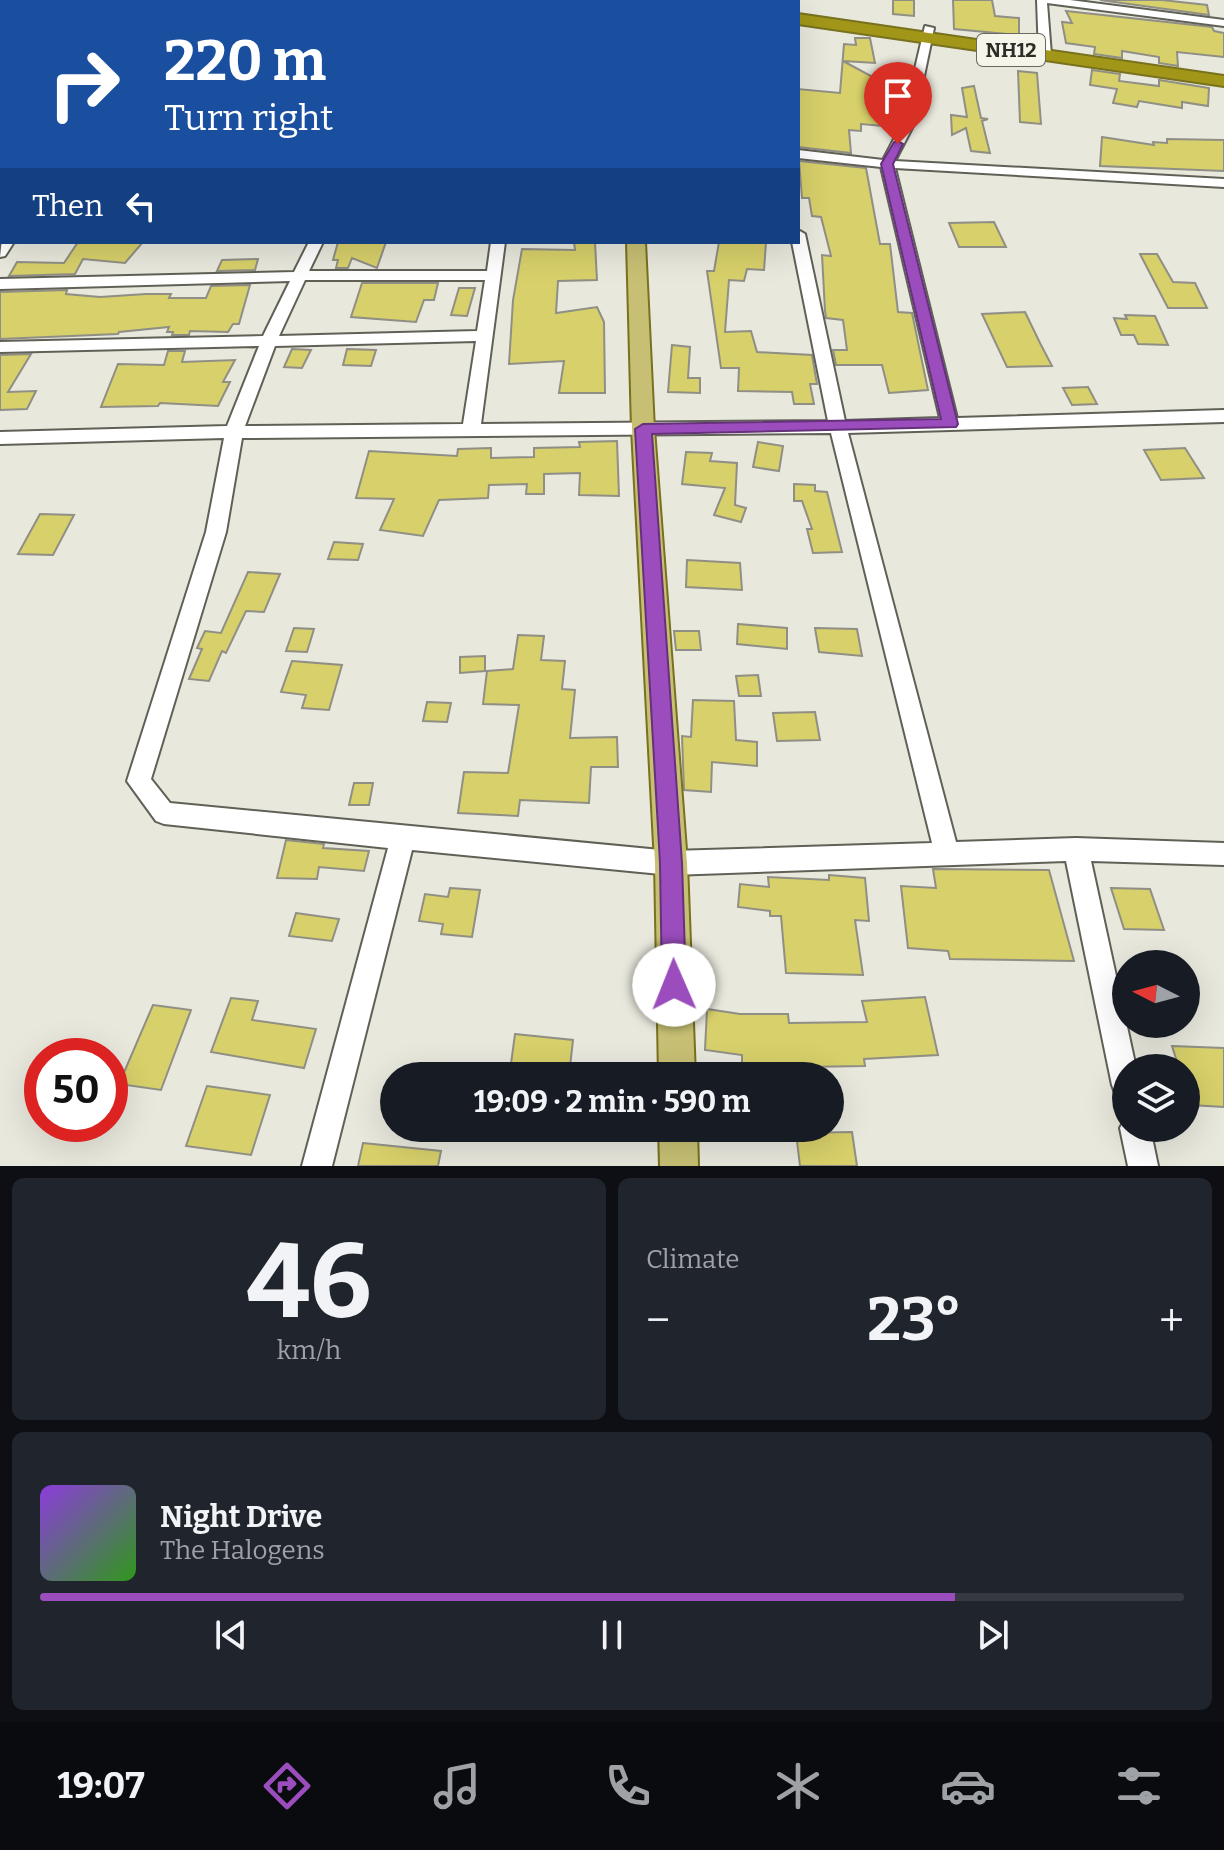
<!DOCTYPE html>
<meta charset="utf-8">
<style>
body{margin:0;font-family:Bitter,serif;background:#20242c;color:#f1f3f6;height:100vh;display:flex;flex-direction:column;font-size:30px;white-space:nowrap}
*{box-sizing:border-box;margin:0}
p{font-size:26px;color:#9ea1a6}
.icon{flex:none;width:44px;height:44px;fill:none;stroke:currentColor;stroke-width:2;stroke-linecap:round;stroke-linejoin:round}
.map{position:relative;height:1166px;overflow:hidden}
.drawer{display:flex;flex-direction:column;gap:12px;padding:12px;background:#0d0f14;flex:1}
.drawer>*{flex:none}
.hud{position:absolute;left:0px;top:0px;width:800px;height:244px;box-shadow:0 8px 32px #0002;background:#1a4fa0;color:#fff;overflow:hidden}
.needle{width:52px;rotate:276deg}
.fabs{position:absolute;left:1112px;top:950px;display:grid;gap:16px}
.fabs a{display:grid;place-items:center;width:88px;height:88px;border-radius:50%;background:#171b24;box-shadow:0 8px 32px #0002;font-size:40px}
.speed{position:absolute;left:24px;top:1038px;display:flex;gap:16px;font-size:40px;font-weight:700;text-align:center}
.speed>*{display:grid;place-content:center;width:104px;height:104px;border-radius:50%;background:#171b24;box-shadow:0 8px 32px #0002;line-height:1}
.speed .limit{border:12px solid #d22;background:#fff;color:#111}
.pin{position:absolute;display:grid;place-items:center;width:68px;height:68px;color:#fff;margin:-82px -34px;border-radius:50% 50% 50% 0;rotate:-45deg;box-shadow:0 0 8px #0007}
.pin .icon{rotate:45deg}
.me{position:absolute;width:88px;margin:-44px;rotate:359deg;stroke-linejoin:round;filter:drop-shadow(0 0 6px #0008)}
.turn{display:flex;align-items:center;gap:28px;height:168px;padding:0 32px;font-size:36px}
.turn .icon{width:104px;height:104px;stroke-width:2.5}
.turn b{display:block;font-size:56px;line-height:68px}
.then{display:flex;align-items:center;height:76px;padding:0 32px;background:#0003;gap:16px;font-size:30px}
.big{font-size:60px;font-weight:700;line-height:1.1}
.drawer .tile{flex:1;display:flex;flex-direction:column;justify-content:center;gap:12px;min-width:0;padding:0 28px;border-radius:12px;background:#20242c}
.drawer .dial{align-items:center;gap:0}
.dial b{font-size:104px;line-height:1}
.song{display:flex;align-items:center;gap:24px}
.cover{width:96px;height:96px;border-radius:12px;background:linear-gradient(135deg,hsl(270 70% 55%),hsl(110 70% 35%))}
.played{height:8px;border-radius:4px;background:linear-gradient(90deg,#9b4cbd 80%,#363941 80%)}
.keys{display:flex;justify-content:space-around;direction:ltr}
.heat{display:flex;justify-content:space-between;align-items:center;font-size:44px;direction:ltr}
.drawer .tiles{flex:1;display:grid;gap:12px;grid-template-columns:1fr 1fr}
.tile:last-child{grid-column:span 2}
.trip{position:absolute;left:380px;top:1062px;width:464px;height:80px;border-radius:40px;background:#171b24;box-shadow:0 8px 32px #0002;font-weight:700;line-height:80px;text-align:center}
.menu{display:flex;height:128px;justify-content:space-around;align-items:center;background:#090b0e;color:#9ea1a6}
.menu .icon{width:56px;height:56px}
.menu .selected{color:#9b4cbd}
.menu b{font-size:36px;color:#f1f3f6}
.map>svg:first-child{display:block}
.building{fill:#d8d06a;stroke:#908f85;stroke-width:2}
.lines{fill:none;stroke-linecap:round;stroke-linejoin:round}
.minor-casing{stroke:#616057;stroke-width:4}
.major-casing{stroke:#78711e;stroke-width:4}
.highway-casing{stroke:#78711e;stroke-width:4}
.minor{fill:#fff;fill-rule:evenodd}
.major{fill:#c7c074;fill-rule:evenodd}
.highway{fill:#a19618;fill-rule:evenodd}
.route{fill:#9b4cbd;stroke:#65317b;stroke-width:2}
.labels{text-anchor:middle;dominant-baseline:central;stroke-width:7;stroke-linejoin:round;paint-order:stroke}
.shield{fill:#f6f5ea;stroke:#696962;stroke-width:2}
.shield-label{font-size:20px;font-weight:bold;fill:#2d2d28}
</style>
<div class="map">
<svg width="1224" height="1166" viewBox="0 0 1224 1166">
<rect width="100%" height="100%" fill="#e9e8dd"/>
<g class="building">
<polygon points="893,0 914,0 914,16 893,14"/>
<polygon points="953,0 992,0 995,16 1019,18 1019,35 954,29"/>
<polygon points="1100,0 1162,0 1207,5 1209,15"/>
<polygon points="1066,11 1212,27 1214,31 1224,33 1224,57 1177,52 1178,66 1159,63 1159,57 1122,51 1122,58 1094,54 1095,47 1066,43 1062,22 1072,23"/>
<polygon points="855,38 870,38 875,63 843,61 897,90 895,112 886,111 883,126 861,124 861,131 849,130 851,153 798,147 798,89 840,93 844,44 856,45"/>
<polygon points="1092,70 1120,74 1119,81 1159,86 1159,80 1209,88 1208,106 1182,102 1182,108 1139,101 1137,107 1113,103 1117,89 1090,85"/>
<polygon points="1018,71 1037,73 1041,124 1020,122"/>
<polygon points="974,86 981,118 988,119 982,121 990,153 971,151 966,128 952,135 951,115 967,117 962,88"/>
<polygon points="1102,137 1154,145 1153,142 1167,143 1167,139 1224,140 1224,171 1100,166"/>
<polygon points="799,161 866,168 880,244 890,244 898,312 912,313 928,390 889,393 882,365 836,365 833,350 847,350 843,320 826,318 825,311 822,255 831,256 821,217 812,216 809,198 802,198"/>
<polygon points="994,222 1006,247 959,247 949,223"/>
<polygon points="78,242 143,242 125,263 83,259 75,274 9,276 17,262 64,263"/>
<polygon points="338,242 386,242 377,268 352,258 348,268 336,268 338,260 333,260"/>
<polygon points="574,242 595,242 597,280 558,281 556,313 597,307 604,322 605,393 559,393 564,361 509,364 513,300 522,249 575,250"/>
<polygon points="719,242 766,242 764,270 747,269 744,281 729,280 725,332 751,331 757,352 812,355 817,384 810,384 814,404 794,404 792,392 738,391 739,368 721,368 707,271 714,271"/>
<polygon points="1140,254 1157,254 1173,282 1195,283 1207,308 1168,308"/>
<polygon points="258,259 255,270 217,271 222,260"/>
<polygon points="362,283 438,283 434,300 424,300 416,322 351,317"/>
<polygon points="250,285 239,324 233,324 228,332 190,331 189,335 172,335 173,332 167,332 169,327 119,332 118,334 0,339 0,292 67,290 66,294 100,297 146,294 171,294 169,298 206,298 211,286"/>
<polygon points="459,288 475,288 467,316 451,315"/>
<polygon points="1025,312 1040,343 1052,366 1007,367 982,314"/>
<polygon points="1125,315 1155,316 1168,345 1138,344 1134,335 1121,335 1114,318 1127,319"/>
<polygon points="672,345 690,347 688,378 700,378 700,393 668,392"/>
<polygon points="292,349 311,350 302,368 284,367"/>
<polygon points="347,349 376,350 371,366 343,365"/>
<polygon points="168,351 185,351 182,362 235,360 223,382 230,382 218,406 160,403 158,406 101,407 118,364 164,365"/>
<polygon points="31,354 8,392 36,391 27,409 0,410 0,355"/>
<polygon points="1088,387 1097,404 1072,405 1063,388"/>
<polygon points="617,441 619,496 579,495 580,473 544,474 544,494 526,494 527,484 489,485 488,498 439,500 423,536 380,530 394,499 356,498 369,451 457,456 458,449 491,448 491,458 534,457 534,448 580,447 579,442"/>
<polygon points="758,442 783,446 779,471 753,467"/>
<polygon points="1185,448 1204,478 1161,480 1144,450"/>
<polygon points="686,452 712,453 710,461 737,463 735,505 746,508 741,522 714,515 725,488 682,484"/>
<polygon points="794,484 815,485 815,491 827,492 842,552 813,553 807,529 812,529 802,501 794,501"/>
<polygon points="40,514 74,515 53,555 18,554"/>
<polygon points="334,542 363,544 358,560 328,559"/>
<polygon points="687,560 740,563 742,590 686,587"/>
<polygon points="248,572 280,574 264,612 246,611 226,653 222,651 209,681 189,679 202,649 197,648 205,631 221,633"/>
<polygon points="738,624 787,628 787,649 737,644"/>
<polygon points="294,628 314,629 307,652 286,651"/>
<polygon points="815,628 857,629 862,656 819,652"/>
<polygon points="674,631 699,631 701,650 676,650"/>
<polygon points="518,635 544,636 541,660 565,661 562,689 575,690 570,738 617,737 618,767 591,767 589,803 520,800 518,816 458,813 464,772 508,773 519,705 483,704 487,671 513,669"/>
<polygon points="485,656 485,671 460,673 460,657"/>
<polygon points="292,661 342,665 329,710 302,708 306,695 281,692"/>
<polygon points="758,675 761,696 739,696 736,676"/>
<polygon points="693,700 734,701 736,740 757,742 757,766 712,762 711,792 684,790 682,736 691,737"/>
<polygon points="427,702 451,703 447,722 423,721"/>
<polygon points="815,712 820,740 777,741 773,713"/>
<polygon points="354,783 373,783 369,805 349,805"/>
<polygon points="286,840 324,844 323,848 369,851 364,871 319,867 317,879 277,878"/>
<polygon points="933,869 1049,870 1074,961 950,959 948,951 908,948 901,886 936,888"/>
<polygon points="829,875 865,878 869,921 855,920 863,975 786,973 781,916 770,916 770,911 738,907 740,884 769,887 768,877 829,880"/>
<polygon points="450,888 480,890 472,937 441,934 443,924 419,921 425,894 448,897"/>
<polygon points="1111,888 1150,889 1164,930 1124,929"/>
<polygon points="296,913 339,919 332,941 289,936"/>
<polygon points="925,997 938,1055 864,1059 865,1066 803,1067 742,1064 742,1055 705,1050 707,1009 740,1014 788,1014 789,1023 867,1022 862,1001"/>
<polygon points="231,998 258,1001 252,1020 316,1029 304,1068 211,1052"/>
<polygon points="153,1005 191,1010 161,1090 119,1084"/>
<polygon points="515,1034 573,1040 569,1076 510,1071"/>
<polygon points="1172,1046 1224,1048 1224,1107 1190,1105 1186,1092 1186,1068 1179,1068"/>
<polygon points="207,1086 270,1095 251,1155 186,1146"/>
<polygon points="852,1132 857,1166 800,1166 796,1133"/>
<polygon points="363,1143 441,1151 438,1166 358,1166"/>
</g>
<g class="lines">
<defs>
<g id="minor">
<polygon points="228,0 240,0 227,2"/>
<polygon points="1037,0 1070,0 1224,20 1224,26 1047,3 1051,55 1045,58 1039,55"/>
<path d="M925,26L934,28L914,124L895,161L1224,179V187L895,168L957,418L1224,410V422L848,433L956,842L1076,838L1224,843V865L1091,861L1136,1068H1126V1099L1116,1095L1112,1085L1066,861L671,875L412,850L332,1166H302L388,848L164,824L156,821L127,781L206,532L224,438L0,444V432L227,426L259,346L0,352V342L263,336L290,281L0,289V279L294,272L309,242H323L309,271H487L491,242H505L481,424L828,421L792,242H798V230L805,234L845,421L940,418L881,167L798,158V150L883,160L902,124ZM305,280H485L477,331L279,336ZM476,341L463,424L245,426L275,346ZM831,433L932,843L671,851L170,803L151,779L226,532L242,438Z"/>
<rect x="0" y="43" width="2" height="6"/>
<polygon points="0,85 2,86 2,94 0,93"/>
<rect x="0" y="170" width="2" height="8"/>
<rect x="0" y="218" width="2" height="8"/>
<polygon points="2,239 2,242 14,242 5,256 0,257"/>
<polygon points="1126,1117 1126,1128 1150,1128 1158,1166 1128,1166 1120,1128"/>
</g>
<g id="major">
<polygon points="627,242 645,242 654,429 687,863 695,1076 659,1076 655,863 632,429"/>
<polygon points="659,1128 697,1128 698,1166 660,1166"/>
</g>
<g id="highway">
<polygon points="554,0 607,0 609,2 556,2"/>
<polygon points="663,0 725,0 727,2 665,2"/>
<polygon points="798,14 1224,76 1224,86 798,24"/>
</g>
</defs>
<use href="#minor" class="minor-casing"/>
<use href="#major" class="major-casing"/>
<use href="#highway" class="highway-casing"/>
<use href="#minor" class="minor"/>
<use href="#major" class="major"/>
<use href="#highway" class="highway"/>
</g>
<polygon class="route" points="898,141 903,144 893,164 958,424 956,427 652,434 682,863 686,985 683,993 674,997 666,993 662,985 660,863 635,429 643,424 941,419 881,164 894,142"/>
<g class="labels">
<rect class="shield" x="977" y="34" width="68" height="32" rx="6"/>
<g class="shield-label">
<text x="1011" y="50">NH12</text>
</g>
</g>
</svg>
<div class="fabs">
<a><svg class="needle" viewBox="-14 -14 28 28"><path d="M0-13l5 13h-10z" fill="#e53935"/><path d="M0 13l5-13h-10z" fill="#9ea1a6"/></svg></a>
<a><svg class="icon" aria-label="layers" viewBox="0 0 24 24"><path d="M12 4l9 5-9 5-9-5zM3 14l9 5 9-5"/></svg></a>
</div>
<div class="speed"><div class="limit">50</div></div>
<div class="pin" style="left:898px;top:144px;background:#d93025"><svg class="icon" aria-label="arrive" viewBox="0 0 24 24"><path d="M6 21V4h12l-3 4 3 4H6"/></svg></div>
<svg class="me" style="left:674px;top:985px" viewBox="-20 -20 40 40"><circle r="19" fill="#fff"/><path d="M0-13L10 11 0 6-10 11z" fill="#9b4cbd"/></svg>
<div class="trip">19:09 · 2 min · 590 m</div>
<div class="hud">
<div class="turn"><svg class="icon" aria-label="right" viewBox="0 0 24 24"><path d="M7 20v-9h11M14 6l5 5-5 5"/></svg><div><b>220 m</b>Turn right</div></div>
<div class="then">Then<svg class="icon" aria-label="left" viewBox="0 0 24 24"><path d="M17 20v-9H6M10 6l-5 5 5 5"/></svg></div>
</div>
</div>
<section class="drawer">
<div class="tiles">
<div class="tile dial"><b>46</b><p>km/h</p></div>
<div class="tile"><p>Climate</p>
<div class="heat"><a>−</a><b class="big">23°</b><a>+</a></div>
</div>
<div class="tile">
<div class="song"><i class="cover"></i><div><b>Night Drive</b><p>The Halogens</p></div></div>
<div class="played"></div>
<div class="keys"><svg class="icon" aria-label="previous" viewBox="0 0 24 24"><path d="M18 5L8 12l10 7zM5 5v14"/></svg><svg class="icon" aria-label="pause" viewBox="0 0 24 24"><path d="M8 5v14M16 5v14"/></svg><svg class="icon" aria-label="next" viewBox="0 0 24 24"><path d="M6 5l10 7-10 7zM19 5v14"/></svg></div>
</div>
</div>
</section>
<nav class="menu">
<b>19:07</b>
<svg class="icon selected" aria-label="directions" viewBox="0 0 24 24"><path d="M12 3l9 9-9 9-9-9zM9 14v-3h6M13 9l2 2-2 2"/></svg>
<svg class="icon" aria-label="music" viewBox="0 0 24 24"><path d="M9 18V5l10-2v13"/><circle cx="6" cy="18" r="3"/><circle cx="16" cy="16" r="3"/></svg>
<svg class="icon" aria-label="phone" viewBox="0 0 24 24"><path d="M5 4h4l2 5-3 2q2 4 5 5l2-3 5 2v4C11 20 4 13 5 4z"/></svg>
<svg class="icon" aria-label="climate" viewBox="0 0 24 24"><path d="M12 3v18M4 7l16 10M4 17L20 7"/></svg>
<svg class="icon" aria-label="car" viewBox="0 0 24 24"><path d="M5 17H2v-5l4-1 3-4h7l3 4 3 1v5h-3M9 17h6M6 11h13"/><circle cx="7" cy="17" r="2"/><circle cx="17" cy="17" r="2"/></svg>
<svg class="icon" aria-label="filters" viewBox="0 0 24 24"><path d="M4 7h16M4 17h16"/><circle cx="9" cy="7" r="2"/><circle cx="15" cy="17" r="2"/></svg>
</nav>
